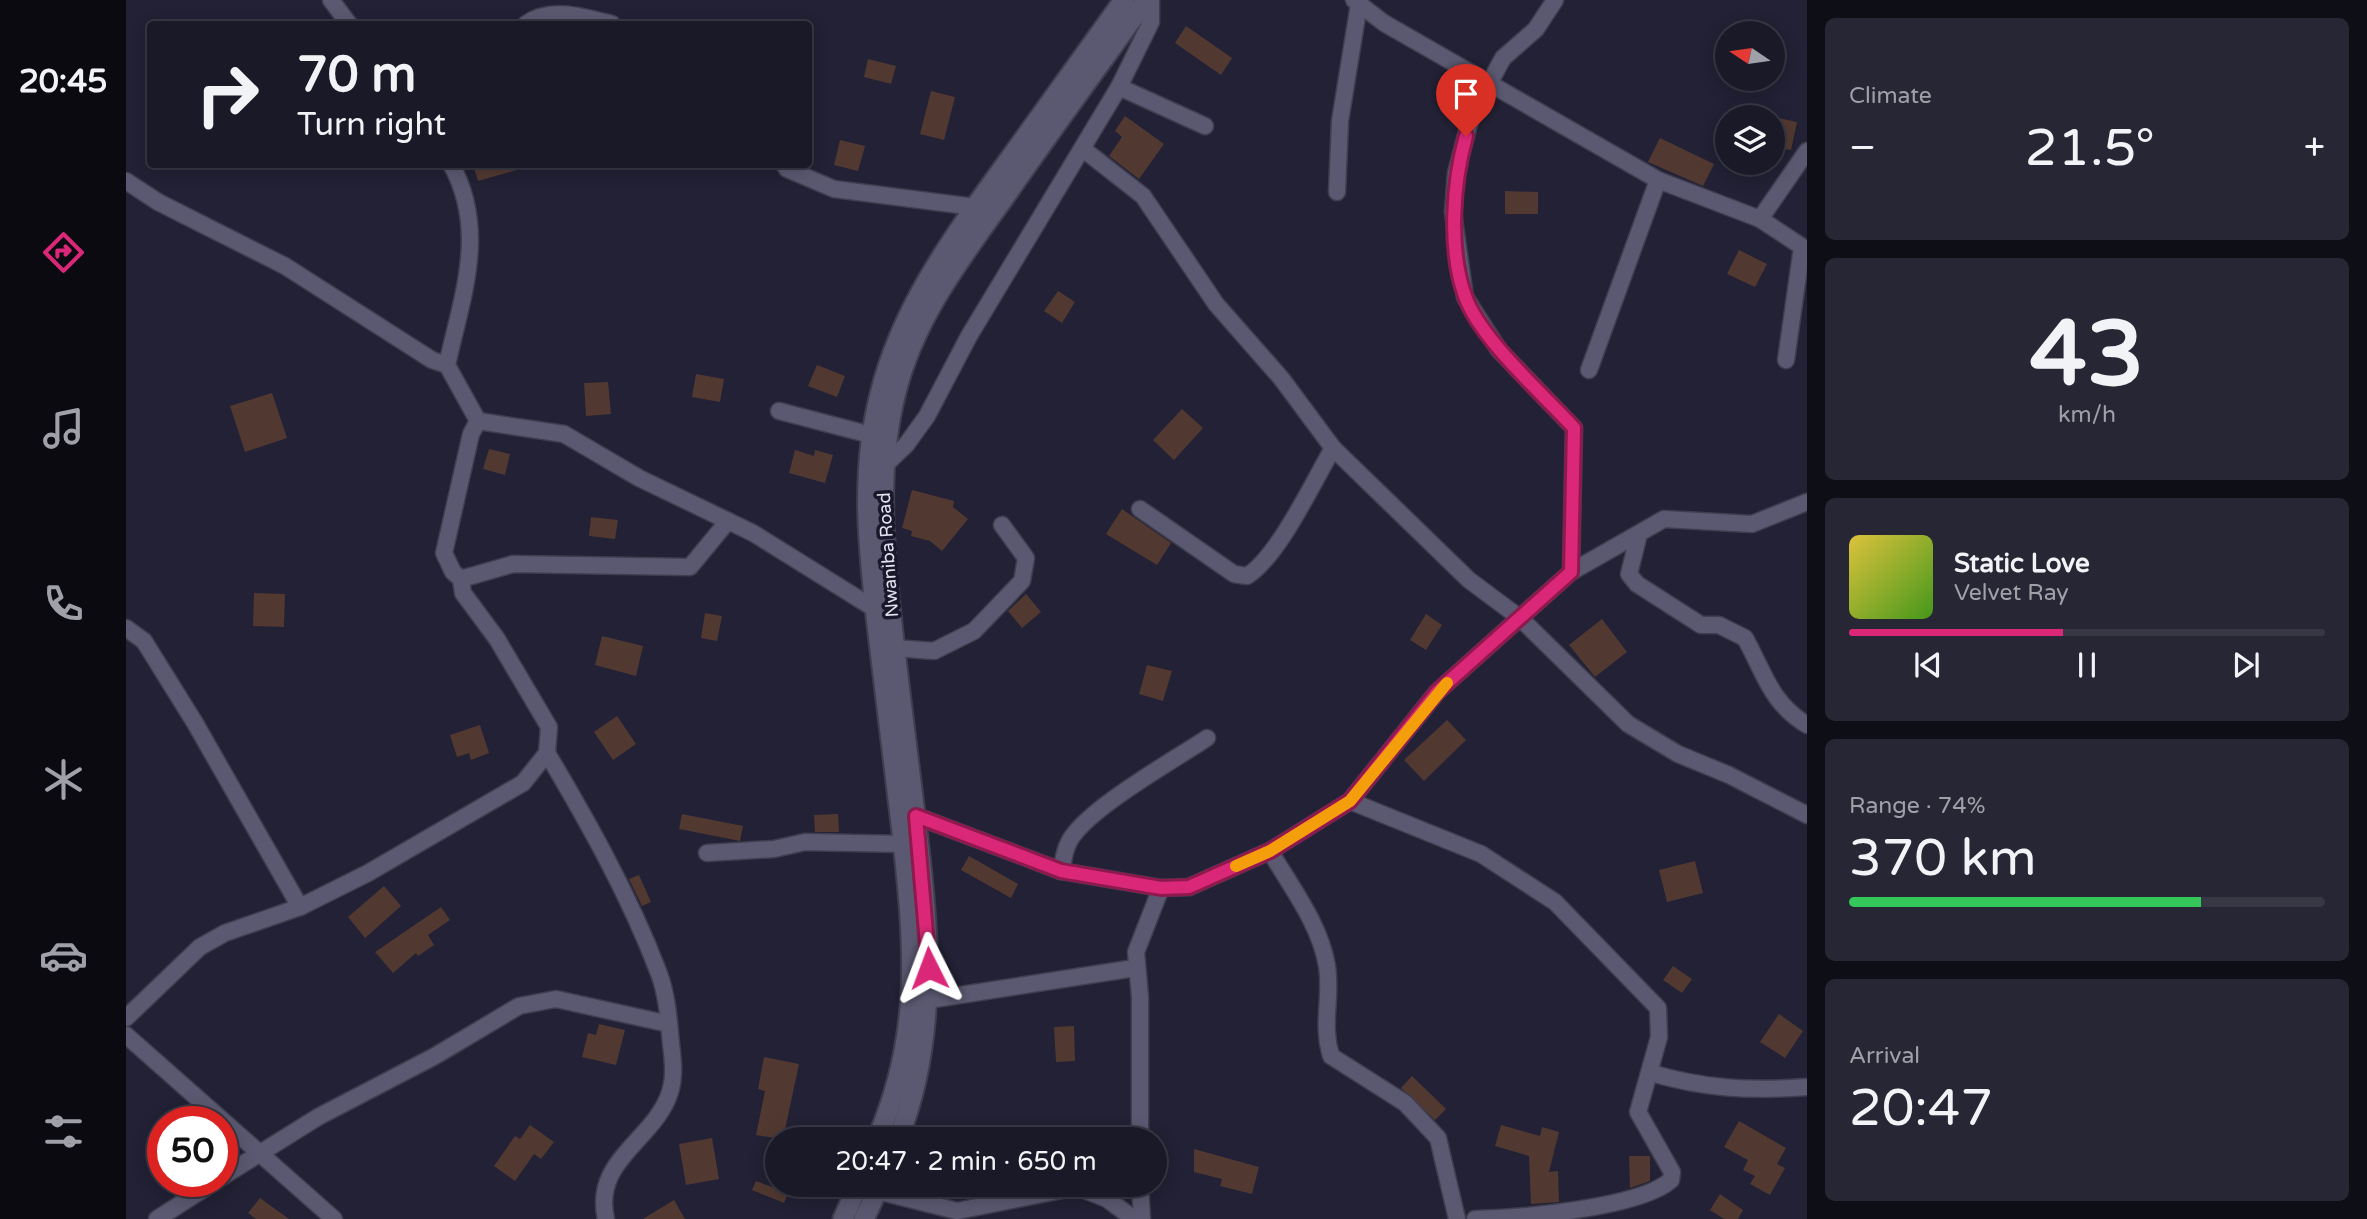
<!DOCTYPE html>
<meta charset="utf-8">
<style>
body{margin:0;font-family:"Varela Round",sans-serif;background:#272634;color:#f1f3f6;height:100vh;display:flex;flex-direction:column;font-size:26px;white-space:nowrap}
*{box-sizing:border-box;margin:0}
p{font-size:23px;color:#9fa0a8}
.icon{flex:none;width:38px;height:38px;fill:none;stroke:currentColor;stroke-width:2;stroke-linecap:round;stroke-linejoin:round}
.map{position:relative;flex:1;overflow:hidden}
.panel{display:flex;flex-direction:column;gap:18px;padding:18px;background:#0e0e16;width:560px}
.panel>*{flex:none}
.hud{position:absolute;left:21px;top:21px;width:665px;height:147px;border-radius:7px;box-shadow:0 4px 18px #0003,0 0 0 2px #383845;background:#1a1928;color:#f1f3f6;overflow:hidden}
.needle{width:46px;rotate:283deg}
.controls{position:absolute;left:1589px;top:21px;display:grid;gap:14px}
.controls a{display:grid;place-items:center;width:70px;height:70px;border-radius:50%;background:#1a1928;box-shadow:0 4px 18px #0003,0 0 0 2px #383845;font-size:35px}
.speed{position:absolute;left:21px;top:1106px;display:flex;gap:14px;font-size:35px;font-weight:700;text-align:center}
.speed>*{display:grid;place-content:center;width:91px;height:91px;border-radius:50%;background:#1a1928;box-shadow:0 4px 18px #0003,0 0 0 2px #383845;line-height:1}
.speed .limit{border:10px solid #d22;background:#fff;color:#111}
.pin{position:absolute;display:grid;place-items:center;width:60px;height:60px;color:#fff;margin:-72px -30px;border-radius:50% 50% 50% 0;rotate:-45deg;box-shadow:0 0 7px #0007}
.pin .icon{rotate:45deg}
.me{position:absolute;width:77px;margin:-38px;rotate:357deg;stroke-linejoin:round;filter:drop-shadow(0 0 5px #0008)}
.turn{display:flex;align-items:center;gap:24px;height:147px;padding:0 35px;font-size:32px}
.turn .icon{width:91px;height:91px;stroke-width:2.5}
.turn b{display:block;font-size:49px;line-height:60px}
.big{font-size:52px;font-weight:600;line-height:1.1}
.panel .tile{flex:1;display:flex;flex-direction:column;justify-content:center;gap:10px;min-width:0;padding:0 24px;border-radius:10px;background:#272634}
.panel .dial{align-items:center;gap:0}
.dial b{font-size:91px;line-height:1}
.song{display:flex;align-items:center;gap:21px}
.cover{width:84px;height:84px;border-radius:10px;background:linear-gradient(135deg,hsl(50 70% 55%),hsl(100 70% 35%))}
.played{height:7px;border-radius:4px;background:linear-gradient(90deg,#db2777 45%,#383845 45%)}
.keys{display:flex;justify-content:space-around;direction:ltr}
.heat{display:flex;justify-content:space-between;align-items:center;font-size:38px;direction:ltr}
.charge{height:10px;border-radius:5px;background:linear-gradient(90deg,#34c759 74%,#383845 0)}
.trip{position:absolute;left:639px;top:1127px;width:402px;height:70px;border-radius:35px;background:#1a1928;box-shadow:0 4px 18px #0003,0 0 0 2px #383845;font-weight:600;line-height:70px;text-align:center}
main{display:flex;flex:1;min-height:0}
.tab-bar{display:flex;flex-direction:column;width:126px;justify-content:space-around;align-items:center;background:#0a0a10;color:#9fa0a8}
.tab-bar .icon{width:49px;height:49px}
.tab-bar .active{color:#db2777}
.tab-bar b{font-size:32px;color:#f1f3f6}
.map>svg:first-child{display:block}
.building{fill:#513931}
.lines{fill:none;stroke-linecap:round;stroke-linejoin:round}
.minor-casing{stroke:#3f3e4f;stroke-width:19}
.secondary-casing{stroke:#3f3e4f;stroke-width:23}
.minor{stroke:#5a5971;stroke-width:16}
.secondary{stroke:#5a5971;stroke-width:19}
.route-casing{stroke:#8e194d;stroke-width:18}
.route{stroke:#db2777;stroke-width:12}
.slow{stroke:#f59e0b;stroke-width:12}
.labels{text-anchor:middle;dominant-baseline:central;stroke-width:7;stroke-linejoin:round;paint-order:stroke}
.street-label{font-size:18px;fill:#e2e2f0;stroke:#19182b}
</style>
<main>
<nav class="tab-bar">
<b>20:45</b>
<svg class="icon active" aria-label="directions" viewBox="0 0 24 24"><path d="M12 3l9 9-9 9-9-9zM9 14v-3h6M13 9l2 2-2 2"/></svg>
<svg class="icon" aria-label="music" viewBox="0 0 24 24"><path d="M9 18V5l10-2v13"/><circle cx="6" cy="18" r="3"/><circle cx="16" cy="16" r="3"/></svg>
<svg class="icon" aria-label="phone" viewBox="0 0 24 24"><path d="M5 4h4l2 5-3 2q2 4 5 5l2-3 5 2v4C11 20 4 13 5 4z"/></svg>
<svg class="icon" aria-label="climate" viewBox="0 0 24 24"><path d="M12 3v18M4 7l16 10M4 17L20 7"/></svg>
<svg class="icon" aria-label="car" viewBox="0 0 24 24"><path d="M5 17H2v-5l4-1 3-4h7l3 4 3 1v5h-3M9 17h6M6 11h13"/><circle cx="7" cy="17" r="2"/><circle cx="17" cy="17" r="2"/></svg>
<svg class="icon" aria-label="filters" viewBox="0 0 24 24"><path d="M4 7h16M4 17h16"/><circle cx="9" cy="7" r="2"/><circle cx="15" cy="17" r="2"/></svg>
</nav>
<div class="map">
<svg width="1681" height="1219" viewBox="0 0 1681 1219">
<rect width="100%" height="100%" fill="#222135"/>
<g class="building">
<polygon points="1060,26 1106,58 1095,75 1049,43"/>
<polygon points="742,59 770,66 765,84 738,77"/>
<polygon points="805,91 829,97 818,140 794,134"/>
<polygon points="999,116 1038,144 1013,179 983,156 996,137 989,131"/>
<polygon points="1647,117 1671,122 1665,150 1647,147"/>
<polygon points="1534,138 1588,164 1577,186 1522,162"/>
<polygon points="714,140 739,146 732,171 708,165"/>
<polygon points="347,164 397,164 398,168 352,181"/>
<polygon points="1379,191 1412,192 1412,214 1379,214"/>
<polygon points="1613,250 1641,264 1629,287 1601,274"/>
<polygon points="932,291 949,302 936,323 918,311"/>
<polygon points="691,365 719,376 711,397 682,386"/>
<polygon points="570,374 598,379 594,402 566,397"/>
<polygon points="482,382 485,414 460,416 458,383"/>
<polygon points="146,393 161,438 119,452 104,406"/>
<polygon points="1056,409 1077,428 1048,460 1027,440"/>
<polygon points="363,449 384,454 379,475 357,469"/>
<polygon points="669,450 688,456 689,450 707,455 699,483 663,473"/>
<polygon points="786,490 828,501 827,507 842,519 816,551 804,541 785,536 786,531 776,528"/>
<polygon points="996,509 1045,543 1031,565 980,534"/>
<polygon points="465,517 492,520 489,539 463,536"/>
<polygon points="128,593 159,594 158,627 127,626"/>
<polygon points="900,594 915,612 896,628 882,611"/>
<polygon points="579,613 596,616 591,641 575,638"/>
<polygon points="1300,614 1316,625 1300,650 1284,640"/>
<polygon points="1476,619 1501,652 1469,677 1443,645"/>
<polygon points="476,636 517,646 510,676 469,665"/>
<polygon points="1021,665 1046,671 1037,701 1013,694"/>
<polygon points="491,716 510,744 487,760 468,732"/>
<polygon points="1321,720 1340,740 1298,781 1278,760"/>
<polygon points="354,725 363,753 345,760 343,753 331,757 324,735"/>
<polygon points="556,814 617,826 614,841 553,829"/>
<polygon points="712,814 713,832 689,832 688,815"/>
<polygon points="843,856 892,884 885,898 835,870"/>
<polygon points="1569,861 1577,893 1541,902 1533,870"/>
<polygon points="513,875 525,902 516,906 503,879"/>
<polygon points="258,886 275,906 239,938 222,917"/>
<polygon points="315,907 324,920 302,935 308,945 292,956 290,953 267,973 249,952"/>
<polygon points="1547,966 1566,979 1556,993 1537,980"/>
<polygon points="1653,1014 1677,1031 1659,1058 1634,1042"/>
<polygon points="473,1024 499,1030 490,1065 456,1057 462,1033 470,1035"/>
<polygon points="948,1026 949,1061 930,1062 928,1027"/>
<polygon points="638,1057 673,1064 657,1139 630,1135 639,1091 632,1089"/>
<polygon points="1286,1076 1320,1109 1309,1120 1275,1088"/>
<polygon points="1613,1121 1660,1148 1651,1164 1659,1168 1644,1195 1624,1184 1629,1176 1617,1170 1622,1160 1598,1147"/>
<polygon points="404,1125 428,1142 415,1159 408,1154 389,1181 368,1166 389,1136 394,1139"/>
<polygon points="1375,1125 1414,1136 1416,1127 1433,1132 1423,1172 1432,1171 1433,1202 1405,1204 1403,1156 1369,1146"/>
<polygon points="586,1138 593,1179 560,1185 553,1144"/>
<polygon points="1068,1149 1133,1167 1126,1194 1094,1186 1096,1179 1068,1172"/>
<polygon points="1503,1156 1524,1156 1524,1181 1504,1188"/>
<polygon points="630,1181 662,1193 658,1203 626,1190"/>
<polygon points="1594,1194 1617,1210 1612,1219 1598,1219 1584,1210"/>
<polygon points="134,1198 163,1219 130,1219 122,1213"/>
<polygon points="548,1200 559,1219 517,1219"/>
</g>
<g class="lines">
<defs>
<g id="minor">
<polyline points="205,0 223,24"/>
<polyline points="1228,0 1258,23 1532,180 1634,219 1681,151"/>
<polyline points="1429,0 1410,29 1377,58 1345,117 1330,173 1327,212 1339,297 1373,350 1448,428 1445,572"/>
<path d="M400,24C424,6 459,17 486,24"/>
<polyline points="993,87 1079,126"/>
<polyline points="957,149 1017,196 1090,304 1155,378 1207,448 1343,580 1394,618 1502,724 1552,754 1603,775 1681,815"/>
<path d="M325,164C362,231 336,296 321,365L352,421"/>
<polyline points="658,164 661,169 708,189 849,207"/>
<polyline points="0,181 32,202 159,266 306,360 321,365"/>
<polyline points="1211,192 1214,121 1233,4"/>
<polyline points="1634,219 1681,250"/>
<polyline points="1660,360 1676,247"/>
<polyline points="1463,370 1532,180"/>
<polyline points="653,411 745,435"/>
<polyline points="352,421 438,434 513,478 627,533 749,609"/>
<polyline points="758,466 780,445 801,416 843,336 993,87 1025,22 1025,0"/>
<path d="M1014,509L1108,574L1121,576C1152,557 1188,481 1207,448"/>
<path d="M1513,534L1503,574L1511,584L1575,625H1593L1619,638C1639,674 1644,702 1681,725"/>
<polyline points="335,579 387,564 564,567 602,521"/>
<polyline points="0,628 18,641 69,723 174,907"/>
<polyline points="769,648 808,651 848,631 896,581 900,558 876,525"/>
<path d="M421,753C462,822 503,895 532,971C541,993 543,1021 545,1044C547,1060 549,1076 544,1092C529,1140 466,1160 480,1219"/>
<path d="M1224,801L1355,854L1429,902L1532,1008L1533,1037L1512,1112L1546,1172L1545,1180C1514,1208 1393,1218 1349,1219"/>
<polyline points="790,816 935,871 1035,888 1063,887 1144,851 1224,801 1311,692 1445,572 1538,519 1626,524 1681,502"/>
<path d="M1144,851C1165,887 1194,924 1201,966C1206,999 1195,1023 1205,1056L1279,1103L1312,1138L1331,1219"/>
<polyline points="581,853 648,849 679,842 777,844"/>
<path d="M935,871C937,863 938,852 942,844C955,812 1050,759 1081,738"/>
<polyline points="802,1000 1009,968"/>
<polyline points="0,1018 74,947 99,933 174,907 242,873 397,783 421,753 423,727 371,639 337,593 335,579 327,572 318,553 345,434 352,421"/>
<polyline points="0,1035 208,1219"/>
<path d="M1525,1073C1580,1089 1623,1091 1681,1087"/>
<polyline points="1014,1139 1014,997 1010,952 1035,888"/>
<polyline points="96,1177 192,1117 309,1056 393,1006 430,999 543,1024"/>
<polyline points="1014,1185 1016,1219"/>
<polyline points="751,1191 831,1211 951,1187 981,1199 1008,1219"/>
<polyline points="31,1219 90,1181"/>
</g>
<g id="secondary">
<path d="M751,1139C797,1032 788,944 776,832C768,763 759,694 751,625C742,546 734,472 754,394C776,306 828,236 880,164C919,110 958,55 998,0"/>
<path d="M772,1139C815,1032 802,918 788,806C780,739 771,672 764,605C757,533 752,463 770,392C789,316 836,257 880,195C926,129 973,65 1020,0"/>
<polyline points="717,1219 732,1185"/>
<polyline points="738,1219 754,1185"/>
</g>
</defs>
<use href="#minor" class="minor-casing"/>
<use href="#secondary" class="secondary-casing"/>
<use href="#minor" class="minor"/>
<use href="#secondary" class="secondary"/>
</g>
<g class="lines">
<defs>
<path id="route" d="M803,968L790,816L935,871L1035,888L1063,887L1144,851L1224,801L1311,692L1445,572L1448,428C1417,394 1354,339 1339,296C1322,249 1327,182 1340,136"/>
</defs>
<use href="#route" class="route-casing"/>
<use href="#route" class="route"/>
<polyline class="slow" points="1110,866 1144,851 1224,801 1321,683"/>
</g>
<g class="labels">
<g class="street-label">
<text transform="translate(762 555) rotate(-94)">Nwaniba Road</text>
</g>
</g>
</svg>
<div class="controls">
<a><svg class="needle" viewBox="-14 -14 28 28"><path d="M0-13l5 13h-10z" fill="#e53935"/><path d="M0 13l5-13h-10z" fill="#9fa0a8"/></svg></a>
<a><svg class="icon" aria-label="layers" viewBox="0 0 24 24"><path d="M12 4l9 5-9 5-9-5zM3 14l9 5 9-5"/></svg></a>
</div>
<div class="speed"><div class="limit">50</div></div>
<div class="pin" style="left:1340px;top:136px;background:#d93025"><svg class="icon" aria-label="arrive" viewBox="0 0 24 24"><path d="M6 21V4h12l-3 4 3 4H6"/></svg></div>
<svg class="me" style="left:803px;top:968px" viewBox="-20 -20 40 40"><path d="M0-17L14 15 0 8-14 15z" fill="#db2777" stroke="#fff" stroke-width="4"/></svg>
<div class="trip">20:47 · 2 min · 650 m</div>
<div class="hud">
<div class="turn"><svg class="icon" aria-label="right" viewBox="0 0 24 24"><path d="M7 20v-9h11M14 6l5 5-5 5"/></svg><div><b>70 m</b>Turn right</div></div>
</div>
</div>
<section class="panel">
<div class="tile"><p>Climate</p>
<div class="heat"><a>−</a><b class="big">21.5°</b><a>+</a></div>
</div>
<div class="tile dial"><b>43</b><p>km/h</p></div>
<div class="tile">
<div class="song"><i class="cover"></i><div><b>Static Love</b><p>Velvet Ray</p></div></div>
<div class="played"></div>
<div class="keys"><svg class="icon" aria-label="previous" viewBox="0 0 24 24"><path d="M18 5L8 12l10 7zM5 5v14"/></svg><svg class="icon" aria-label="pause" viewBox="0 0 24 24"><path d="M8 5v14M16 5v14"/></svg><svg class="icon" aria-label="next" viewBox="0 0 24 24"><path d="M6 5l10 7-10 7zM19 5v14"/></svg></div>
</div>
<div class="tile"><p>Range · 74%</p><b class="big">370 km</b><div class="charge"></div></div>
<div class="tile"><p>Arrival</p><b class="big">20:47</b></div>
</section>
</main>
